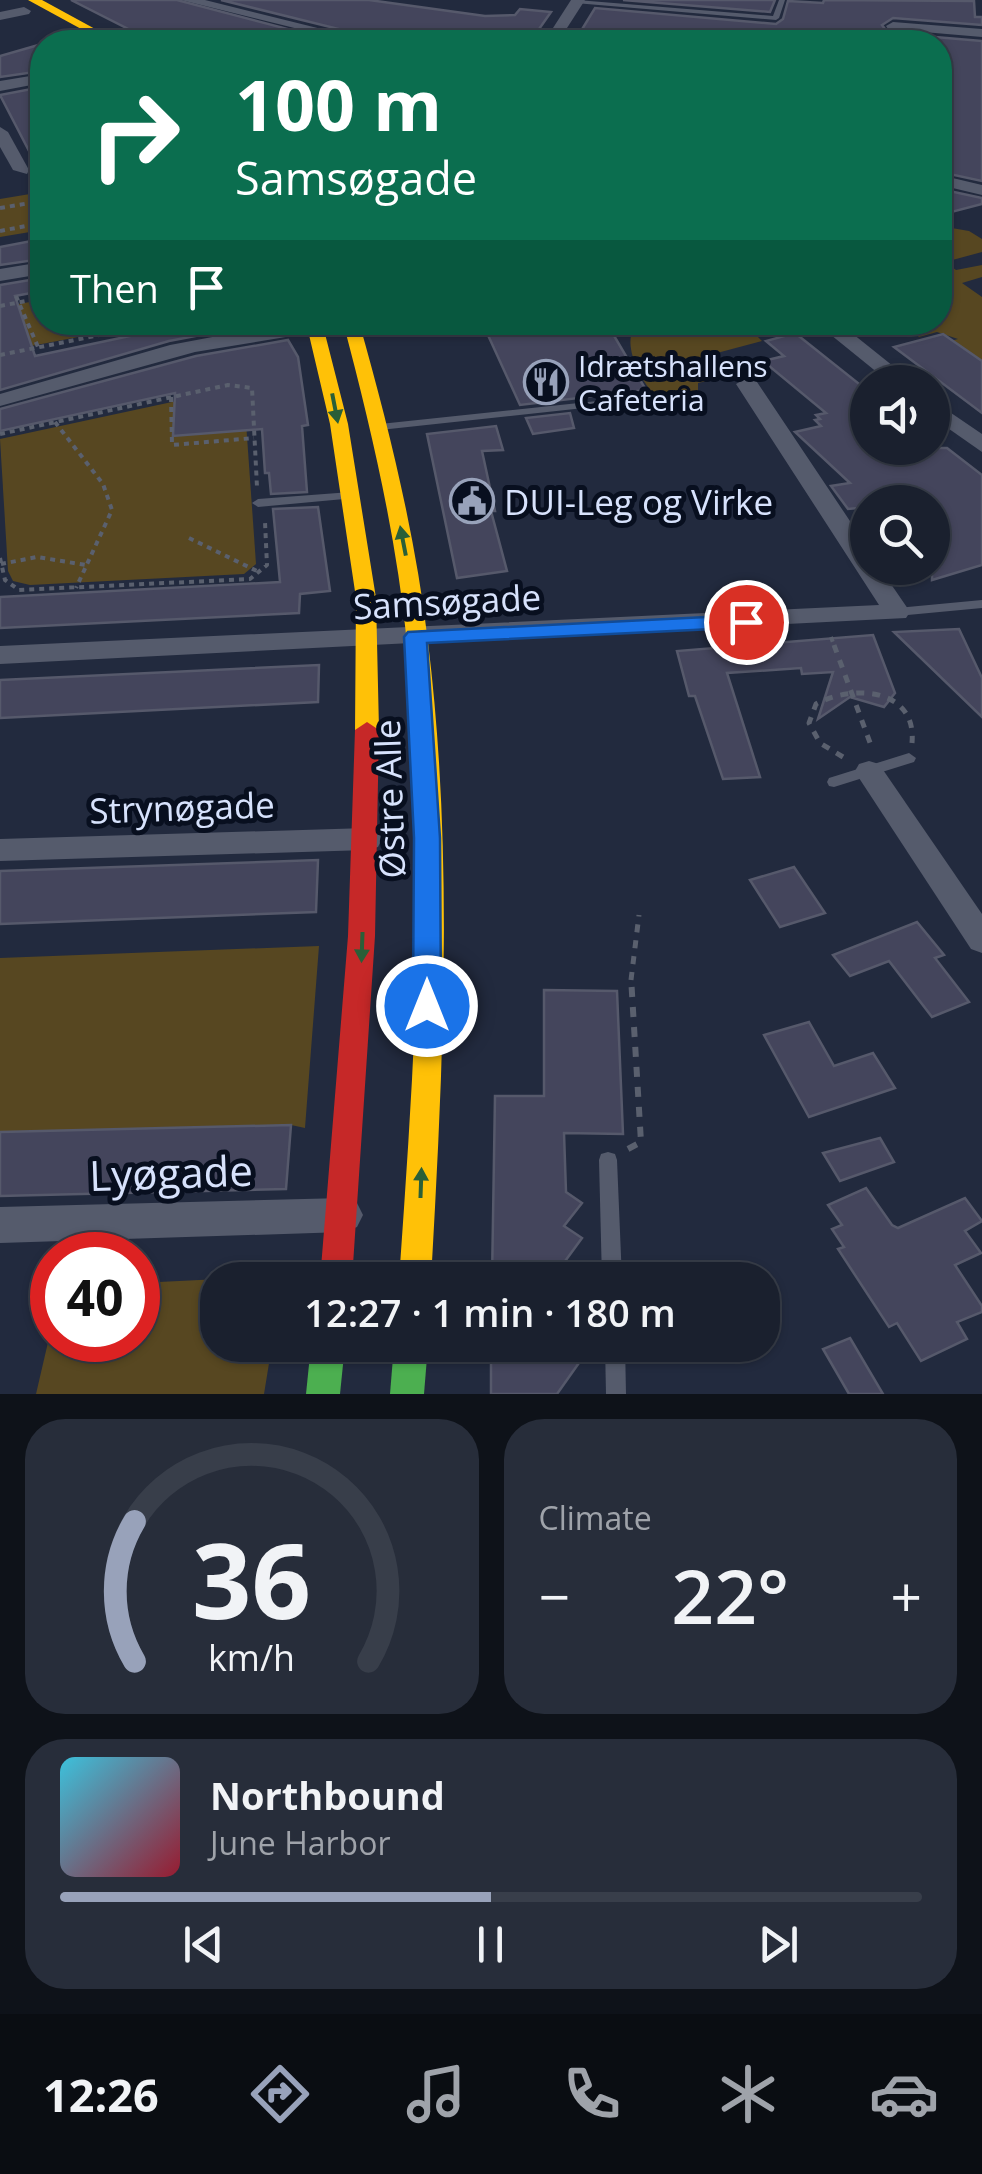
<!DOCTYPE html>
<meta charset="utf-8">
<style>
body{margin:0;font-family:"Open Sans",sans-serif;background:#272d3a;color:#f1f3f6;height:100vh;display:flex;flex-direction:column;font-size:38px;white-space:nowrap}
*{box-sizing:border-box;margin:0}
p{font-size:32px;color:#9fa3aa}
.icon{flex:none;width:55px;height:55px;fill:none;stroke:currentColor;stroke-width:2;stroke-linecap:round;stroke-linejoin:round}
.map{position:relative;height:1394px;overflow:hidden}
.drawer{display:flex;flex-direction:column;gap:25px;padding:25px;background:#0e1219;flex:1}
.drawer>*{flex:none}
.banner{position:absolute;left:30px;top:30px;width:922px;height:305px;border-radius:40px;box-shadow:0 2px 8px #0004,0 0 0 2px #383e4a;background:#0b6e4f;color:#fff;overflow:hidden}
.tools{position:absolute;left:850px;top:365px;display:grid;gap:20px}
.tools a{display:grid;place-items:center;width:100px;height:100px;border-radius:50%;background:#1a202e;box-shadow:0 2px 8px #0004,0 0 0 2px #383e4a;font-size:50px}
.speed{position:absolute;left:30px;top:1232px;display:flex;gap:20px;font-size:50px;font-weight:700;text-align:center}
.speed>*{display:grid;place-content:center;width:130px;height:130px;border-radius:50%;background:#1a202e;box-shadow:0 2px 8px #0004,0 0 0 2px #383e4a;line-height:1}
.speed .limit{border:15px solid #d22;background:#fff;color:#111}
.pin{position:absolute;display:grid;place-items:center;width:85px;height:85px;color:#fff;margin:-42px;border:5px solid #fff;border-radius:50%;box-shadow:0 2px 10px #0007}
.me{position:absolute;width:110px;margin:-55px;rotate:0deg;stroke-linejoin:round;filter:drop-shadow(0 0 8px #0008)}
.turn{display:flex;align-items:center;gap:35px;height:210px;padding:0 40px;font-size:45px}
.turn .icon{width:130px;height:130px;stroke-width:2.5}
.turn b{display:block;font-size:70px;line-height:85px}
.then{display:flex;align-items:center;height:95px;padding:0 40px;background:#0003;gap:20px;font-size:38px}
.big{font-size:75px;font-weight:600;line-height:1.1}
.drawer .tile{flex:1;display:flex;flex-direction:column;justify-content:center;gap:15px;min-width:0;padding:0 35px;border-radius:40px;background:#272d3a}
.drawer .dial{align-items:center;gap:0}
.dial svg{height:260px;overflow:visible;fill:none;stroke:#383e4a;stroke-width:7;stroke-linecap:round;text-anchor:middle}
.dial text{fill:#f1f3f6;stroke:none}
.song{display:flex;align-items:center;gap:30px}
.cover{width:120px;height:120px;border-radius:15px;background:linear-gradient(135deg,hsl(190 70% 55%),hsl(350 70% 35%))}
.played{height:10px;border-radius:5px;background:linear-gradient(90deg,#98a2ba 50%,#383e4a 50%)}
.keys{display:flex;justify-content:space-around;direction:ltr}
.heat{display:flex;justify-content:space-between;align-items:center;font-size:55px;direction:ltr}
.drawer .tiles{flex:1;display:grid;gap:25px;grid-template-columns:1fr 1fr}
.tile:last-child{grid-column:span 2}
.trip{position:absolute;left:200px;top:1262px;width:580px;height:100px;border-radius:40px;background:#1a202e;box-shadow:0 2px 8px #0004,0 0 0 2px #383e4a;font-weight:600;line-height:100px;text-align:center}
.menu{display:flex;height:160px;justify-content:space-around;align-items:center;background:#0a0d12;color:#9fa3aa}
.menu .icon{width:70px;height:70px}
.menu .selected{color:#98a2ba}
.menu b{font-size:45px;color:#f1f3f6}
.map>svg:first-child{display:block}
.green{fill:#574721}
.building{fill:#44455c;stroke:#56596b;stroke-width:2.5}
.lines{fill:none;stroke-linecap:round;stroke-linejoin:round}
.path-far2{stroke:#5a606e;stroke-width:4;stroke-dasharray:5 5;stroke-linecap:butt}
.path-far1{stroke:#5a606e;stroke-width:5;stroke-dasharray:8 8;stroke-linecap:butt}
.path{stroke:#5a606e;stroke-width:6;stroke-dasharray:10 10;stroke-linecap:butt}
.lane{fill:#555b6c;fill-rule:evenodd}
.street{fill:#555b6c;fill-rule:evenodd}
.fast{fill:#4caf50;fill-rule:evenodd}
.slow{fill:#ffc107;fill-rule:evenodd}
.jam{fill:#c62828;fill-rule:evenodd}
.oneway{fill:#2a5f38}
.route{fill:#1a73e8;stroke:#114b97;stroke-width:2.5}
.labels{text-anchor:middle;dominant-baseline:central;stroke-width:10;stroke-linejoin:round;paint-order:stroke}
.far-poi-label{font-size:30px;fill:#d7e2fc;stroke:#080f1f;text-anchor:start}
.poi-label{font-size:35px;fill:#d7e2fc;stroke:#080f1f;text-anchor:start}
.street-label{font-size:35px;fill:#d7e2fc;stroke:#080f1f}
.near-street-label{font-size:42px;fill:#d7e2fc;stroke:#080f1f}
</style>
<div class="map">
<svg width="982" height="1394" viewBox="0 0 982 1394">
<rect width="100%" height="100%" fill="#222a3e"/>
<g class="green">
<polygon points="42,192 42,230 0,237 0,199"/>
<polygon points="940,226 969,231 982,239 982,252 945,262 956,270 982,265 982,277 962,283 982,297 982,364 937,345 958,339 937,332 919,337 910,329 898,332 889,325 940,322"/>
<polygon points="42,300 42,322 151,323 0,352 0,307"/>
<path d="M799,322L802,325L757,336L762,341L702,357L720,378L698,383V391L657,398C644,385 627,355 631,336L617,323Z"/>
<polygon points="223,391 244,394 256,564 244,574 30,585 13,581 8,571 0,439"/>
<polygon points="319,946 305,1128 291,1125 0,1132 0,958"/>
<polygon points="282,1276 282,1280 218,1280 218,1345 272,1345 264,1394 36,1394 52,1325 52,1340 138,1340 138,1283"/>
</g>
<g class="building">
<polygon points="71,0 177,0 337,42 305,42 265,32 215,42 154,42"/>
<polygon points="221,0 369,0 485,16 515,15 520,9 551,12 530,42 498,39 378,42 375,38"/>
<polygon points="623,0 775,0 770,12"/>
<polygon points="824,0 974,1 975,17 982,17 982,25 893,18 882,25 888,33 982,41 982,181 940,172 940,42 605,42 610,34 581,31 595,8 776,24 783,19 788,1 823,3"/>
<polygon points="42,44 42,71 0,77 0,56"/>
<polygon points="42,87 42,98 31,99 42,120 42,176 0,95"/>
<polygon points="940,189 982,198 982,204 940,215"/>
<polygon points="42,239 42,259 0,265 0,247"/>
<polygon points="42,278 42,291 15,296 35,356 196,322 269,322 169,341 0,390 0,285"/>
<polygon points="482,322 606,322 646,390 520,405"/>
<polygon points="795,333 868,391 868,448 947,448 982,475 982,565 932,580 932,502 868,499 868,507 848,509 831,486 850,483 795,432 821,426 815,420 820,419 816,415 826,413 763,361 784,356 766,341"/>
<polygon points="943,334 982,361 982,413 894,347"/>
<polygon points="288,340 298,357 308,425 302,426 307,492 271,494 269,473 265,473 262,429 173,436 175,393 0,431 0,409 196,356"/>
<polygon points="570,413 574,428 533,434 526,418"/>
<polygon points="496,426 503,450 482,451 495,511 491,511 507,571 457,578 427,434"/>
<polygon points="318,507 330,591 300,594 299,613 0,628 0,597 280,582 273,509"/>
<polygon points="959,629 982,678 982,717 894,632"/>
<polygon points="873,635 895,693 884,707 850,697 818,719 833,672 802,674 801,668 727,673 760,777 723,779 695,696 689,696 677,651"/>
<polygon points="319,665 318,702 0,718 0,680"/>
<polygon points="318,860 316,912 0,924 0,871"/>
<polygon points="794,867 825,913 780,927 750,880"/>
<polygon points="917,922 944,955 935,958 969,1002 932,1017 889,961 850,976 833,955"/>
<polygon points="544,990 617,991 623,1134 564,1133 566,1192 582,1203 564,1226 582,1238 563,1264 586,1280 492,1280 495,1096 544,1096"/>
<polygon points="809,1022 834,1066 873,1053 895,1088 809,1117 764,1035"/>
<polygon points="291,1125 286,1189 0,1196 0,1132"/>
<polygon points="880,1138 894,1162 840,1181 823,1153"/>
<polygon points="866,1188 892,1225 898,1228 965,1198 982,1221 965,1231 981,1253 955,1265 982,1306 982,1312 957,1322 967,1339 921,1361 897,1323 889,1327 838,1249 844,1247 832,1229 842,1225 828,1205"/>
<polygon points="850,1338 883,1394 849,1394 823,1349"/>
<polygon points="491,1345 560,1345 581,1360 557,1394 491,1394"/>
</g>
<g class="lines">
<g class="path-far2">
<polyline points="0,208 42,201"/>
<polyline points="0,231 42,223"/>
<polyline points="16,296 38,347"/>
<polyline points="0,306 42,298"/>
<polyline points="0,355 165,322"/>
<polyline points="171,397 172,445 254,438"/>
<polyline points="55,422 103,484 112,510 76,588"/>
<polyline points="0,434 228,385 252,388 257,487"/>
<polyline points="189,538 259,572"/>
<polyline points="0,558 5,580 19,590 250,579 267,565 265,522"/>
<polyline points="1,564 37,557 86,565"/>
<polyline points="831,637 835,648"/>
</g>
<g class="path-far1">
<polyline points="834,645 872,748"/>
<path d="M843,757L820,743L809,723L816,704C853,684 917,688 912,743"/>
<polyline points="631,980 639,915"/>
</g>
<polyline class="path" points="628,1149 641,1142 631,977"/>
<g class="lane">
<polygon points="577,0 773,16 779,0 785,0 779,18 776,20 575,3"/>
<polygon points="626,398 630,399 630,403 380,430 374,427 380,424"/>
<polygon points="351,492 355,494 355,498 258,507 252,503 258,499"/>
<polygon points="982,600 982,608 897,616 891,612 897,608"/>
<polygon points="909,753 916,758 914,762 834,787 829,786 827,782 829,778"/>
<polygon points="608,1152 615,1154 617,1160 622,1280 602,1280 599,1160 601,1154"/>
<polygon points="605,1345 625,1345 626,1394 606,1394"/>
</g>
<g class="street">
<polygon points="181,0 205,0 374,42 351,42"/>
<polygon points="571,0 585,0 558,42 544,42"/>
<polygon points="24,7 31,11 29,14 0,20 0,12"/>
<polygon points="893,22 982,29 982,37 888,29 886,26"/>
<polygon points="42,74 42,83 0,91 0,81"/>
<polygon points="0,127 8,132 29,170 27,174 13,170 0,147"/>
<polygon points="940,175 982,185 982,195 940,185"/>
<polygon points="42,262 42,274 0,281 0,269"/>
<polygon points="292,322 324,322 326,326 316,332 195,352 0,406 0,394 170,345"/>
<polygon points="815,322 838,322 913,382 889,382"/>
<polygon points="747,378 755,379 868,548 868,568 880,568 906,606 910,612 906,618 0,664 0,646 879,605 736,384"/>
<polygon points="932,400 982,434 982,452 932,417"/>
<polygon points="869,761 879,764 982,914 982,953 971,949 859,778 855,771 859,764"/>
<polygon points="367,828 378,831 382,839 378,847 367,850 0,861 0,839"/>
<polygon points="344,1198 357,1203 363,1215 357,1227 344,1232 0,1243 0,1207"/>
</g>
<g class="fast">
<polygon points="311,1345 345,1345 340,1394 306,1394"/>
<polygon points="394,1345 428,1345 424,1394 390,1394"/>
</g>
<g class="slow">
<polygon points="28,0 42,0 119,42 105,42"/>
<polygon points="306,322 322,322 348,424 376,598 379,730 367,738 355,730 356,598 330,424"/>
<path d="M343,322H359C389,428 415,533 428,642C454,854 443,1068 431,1280H399C414,1068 429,855 407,643C396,534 371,428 343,322Z"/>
</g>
<polygon class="jam" points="367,722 379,730 375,936 352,1280 320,1280 348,936 355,730"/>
</g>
<defs><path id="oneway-solid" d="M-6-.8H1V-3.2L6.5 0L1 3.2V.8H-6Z" transform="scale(2.5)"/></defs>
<g class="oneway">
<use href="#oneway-solid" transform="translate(335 408) rotate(79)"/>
<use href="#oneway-solid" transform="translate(403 541) rotate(-101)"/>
<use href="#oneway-solid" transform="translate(362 947) rotate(92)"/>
<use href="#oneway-solid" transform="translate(421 1183) rotate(-88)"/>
</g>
<polygon class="route" points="746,615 757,622 754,627 427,643 440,838 441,1006 437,1014 427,1017 417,1014 413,1006 414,838 404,637 408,632"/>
<defs>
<symbol id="restaurant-ring" viewBox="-11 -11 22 22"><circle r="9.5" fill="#080f1f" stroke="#98a2ba" stroke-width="1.5"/><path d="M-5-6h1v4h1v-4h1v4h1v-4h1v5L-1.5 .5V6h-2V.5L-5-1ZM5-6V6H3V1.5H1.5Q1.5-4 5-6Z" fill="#98a2ba"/></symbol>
<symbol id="civic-ring" viewBox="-11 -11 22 22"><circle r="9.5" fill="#080f1f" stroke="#98a2ba" stroke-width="1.5"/><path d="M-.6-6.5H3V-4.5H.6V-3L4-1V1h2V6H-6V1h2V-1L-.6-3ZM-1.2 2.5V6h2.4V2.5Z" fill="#98a2ba"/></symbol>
</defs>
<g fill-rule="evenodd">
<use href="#restaurant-ring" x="521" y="357" width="50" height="50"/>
<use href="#civic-ring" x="447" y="476" width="50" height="50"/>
</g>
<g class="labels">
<g class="far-poi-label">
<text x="578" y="365">Idrætshallens<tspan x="578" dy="34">Cafeteria</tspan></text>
</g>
<g class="poi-label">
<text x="504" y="501">DUI-Leg og Virke</text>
</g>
<g class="street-label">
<text transform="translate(447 601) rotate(-3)">Samsøgade</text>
<text transform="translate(389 799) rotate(-92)">Østre Alle</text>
<text transform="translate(182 807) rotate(-2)">Strynøgade</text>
</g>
<g class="near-street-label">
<text transform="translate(171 1172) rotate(-2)">Lyøgade</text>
</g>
</g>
</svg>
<div class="tools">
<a><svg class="icon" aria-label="sound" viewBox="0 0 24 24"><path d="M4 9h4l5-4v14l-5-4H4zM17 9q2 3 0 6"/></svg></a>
<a><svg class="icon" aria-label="search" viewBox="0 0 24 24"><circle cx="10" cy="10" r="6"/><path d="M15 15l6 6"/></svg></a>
</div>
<div class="speed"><div class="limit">40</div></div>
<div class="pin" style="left:746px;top:622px;background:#d93025"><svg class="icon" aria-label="arrive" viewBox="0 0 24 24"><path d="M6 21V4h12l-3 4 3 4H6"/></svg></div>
<svg class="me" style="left:427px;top:1006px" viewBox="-20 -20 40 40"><circle r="17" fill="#1a73e8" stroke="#fff" stroke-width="3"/><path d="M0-11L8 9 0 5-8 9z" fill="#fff"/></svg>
<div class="trip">12:27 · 1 min · 180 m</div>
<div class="banner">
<div class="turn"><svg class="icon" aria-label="right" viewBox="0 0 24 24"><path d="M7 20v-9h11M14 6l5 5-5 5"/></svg><div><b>100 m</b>Samsøgade</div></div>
<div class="then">Then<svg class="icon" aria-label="arrive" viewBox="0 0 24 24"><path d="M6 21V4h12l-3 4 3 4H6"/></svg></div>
</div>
</div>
<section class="drawer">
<div class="tiles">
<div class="tile dial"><svg viewBox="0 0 100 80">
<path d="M14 69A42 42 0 1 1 86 69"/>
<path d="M14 69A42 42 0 0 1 14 26" stroke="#98a2ba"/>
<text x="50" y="56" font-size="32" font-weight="700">36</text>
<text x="50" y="72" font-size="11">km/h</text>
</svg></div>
<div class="tile"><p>Climate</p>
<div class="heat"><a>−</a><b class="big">22°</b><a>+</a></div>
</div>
<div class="tile">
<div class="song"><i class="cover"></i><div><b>Northbound</b><p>June Harbor</p></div></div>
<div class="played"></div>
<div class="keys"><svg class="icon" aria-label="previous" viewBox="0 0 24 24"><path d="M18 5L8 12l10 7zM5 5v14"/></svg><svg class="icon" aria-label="pause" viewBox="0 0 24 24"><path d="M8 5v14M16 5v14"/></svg><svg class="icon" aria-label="next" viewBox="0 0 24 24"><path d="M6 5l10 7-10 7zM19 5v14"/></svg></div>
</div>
</div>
</section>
<nav class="menu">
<b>12:26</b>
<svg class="icon selected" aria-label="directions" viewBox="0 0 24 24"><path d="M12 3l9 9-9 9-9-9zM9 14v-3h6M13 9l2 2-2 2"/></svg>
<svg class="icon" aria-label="music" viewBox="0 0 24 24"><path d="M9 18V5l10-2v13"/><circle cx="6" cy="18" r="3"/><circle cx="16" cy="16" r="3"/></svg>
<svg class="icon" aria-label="phone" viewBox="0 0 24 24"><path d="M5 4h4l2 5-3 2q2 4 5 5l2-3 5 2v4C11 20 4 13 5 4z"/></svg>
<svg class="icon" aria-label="climate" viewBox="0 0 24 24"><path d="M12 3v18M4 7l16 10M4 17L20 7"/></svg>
<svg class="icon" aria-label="car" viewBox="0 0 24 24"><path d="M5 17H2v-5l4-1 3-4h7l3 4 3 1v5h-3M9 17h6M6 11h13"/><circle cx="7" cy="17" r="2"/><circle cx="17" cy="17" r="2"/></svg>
</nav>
